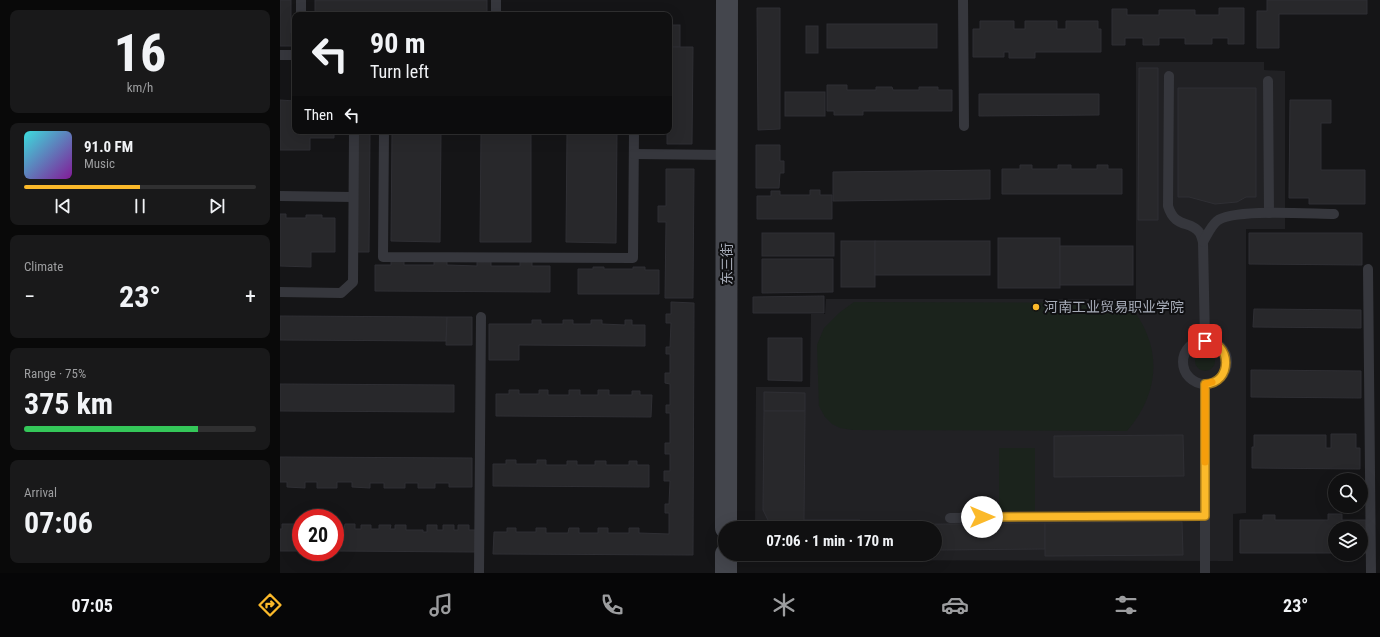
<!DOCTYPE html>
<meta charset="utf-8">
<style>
body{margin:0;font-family:"Roboto Condensed","Noto Sans SC",sans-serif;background:#19191a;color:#f1f3f6;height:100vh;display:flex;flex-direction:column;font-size:15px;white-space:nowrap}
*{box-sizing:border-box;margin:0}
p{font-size:13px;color:#9c9d9f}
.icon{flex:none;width:22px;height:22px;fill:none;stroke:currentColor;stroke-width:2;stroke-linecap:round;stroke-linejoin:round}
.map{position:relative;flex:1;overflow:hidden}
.side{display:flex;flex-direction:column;gap:10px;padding:10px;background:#090909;width:280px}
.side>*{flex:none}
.banner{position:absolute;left:12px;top:12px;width:380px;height:122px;border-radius:8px;box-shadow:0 4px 16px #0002,0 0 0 1px #303031;background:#101011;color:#f1f3f6;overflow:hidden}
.fabs{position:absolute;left:1048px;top:473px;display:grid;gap:8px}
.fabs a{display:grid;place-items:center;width:40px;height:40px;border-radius:50%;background:#101011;box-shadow:0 4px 16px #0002,0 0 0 1px #303031;font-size:20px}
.speed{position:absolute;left:12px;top:509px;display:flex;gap:8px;font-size:20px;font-weight:700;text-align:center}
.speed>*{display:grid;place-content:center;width:52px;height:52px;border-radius:50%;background:#101011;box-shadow:0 4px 16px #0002,0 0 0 1px #303031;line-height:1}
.speed .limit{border:6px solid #d22;background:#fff;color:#111}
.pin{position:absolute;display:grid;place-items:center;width:34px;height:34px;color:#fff;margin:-17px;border-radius:8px;box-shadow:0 2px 6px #0006}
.me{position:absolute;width:44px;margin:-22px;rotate:90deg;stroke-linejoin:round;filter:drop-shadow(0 0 3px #0008)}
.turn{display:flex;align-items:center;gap:14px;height:84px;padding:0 12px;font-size:18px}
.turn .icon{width:52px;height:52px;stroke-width:2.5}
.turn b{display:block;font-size:28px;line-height:34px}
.then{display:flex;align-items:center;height:38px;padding:0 12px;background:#0003;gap:8px;font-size:15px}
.big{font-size:30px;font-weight:700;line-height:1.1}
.side .tile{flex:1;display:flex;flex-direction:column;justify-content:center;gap:6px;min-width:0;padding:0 14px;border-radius:8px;background:#19191a}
.side .dial{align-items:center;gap:0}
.dial b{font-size:52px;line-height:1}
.song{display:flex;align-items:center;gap:12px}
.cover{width:48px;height:48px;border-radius:6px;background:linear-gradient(135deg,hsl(180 70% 55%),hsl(290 70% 35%))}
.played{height:4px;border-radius:2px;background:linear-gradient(90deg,#fbb92a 50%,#303031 50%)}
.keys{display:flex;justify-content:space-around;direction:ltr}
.heat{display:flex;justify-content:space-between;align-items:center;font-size:22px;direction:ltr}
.charge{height:6px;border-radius:3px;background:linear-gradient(90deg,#34c759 75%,#303031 0)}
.trip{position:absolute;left:438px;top:521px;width:224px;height:40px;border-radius:20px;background:#101011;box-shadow:0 4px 16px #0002,0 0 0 1px #303031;font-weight:700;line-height:40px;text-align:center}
.tabs{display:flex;height:64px;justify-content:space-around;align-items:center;background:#060607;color:#9c9d9f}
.tabs .icon{width:28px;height:28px}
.tabs .active{color:#fbb92a}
.tabs b{font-size:18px;color:#f1f3f6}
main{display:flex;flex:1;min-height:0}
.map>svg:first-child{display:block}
.built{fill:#212124}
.green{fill:#1b231c}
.building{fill:#28282b;stroke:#2f2f34}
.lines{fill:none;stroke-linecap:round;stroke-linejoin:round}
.lane{stroke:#36373d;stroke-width:10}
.secondary{stroke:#44464d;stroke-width:22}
.route-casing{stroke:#a3781b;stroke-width:10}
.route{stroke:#fbb92a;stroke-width:7}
.slow{stroke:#f59e0b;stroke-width:7}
.poi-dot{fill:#fbb92a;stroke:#101012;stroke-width:1.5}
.labels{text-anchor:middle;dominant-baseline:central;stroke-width:4;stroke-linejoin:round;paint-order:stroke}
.street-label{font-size:14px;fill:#a7acb8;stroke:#101012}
.poi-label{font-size:14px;fill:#a7acb8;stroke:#101012;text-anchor:start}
</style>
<main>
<section class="side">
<div class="tile dial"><b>16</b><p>km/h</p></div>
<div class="tile">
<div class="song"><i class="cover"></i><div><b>91.0 FM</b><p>Music</p></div></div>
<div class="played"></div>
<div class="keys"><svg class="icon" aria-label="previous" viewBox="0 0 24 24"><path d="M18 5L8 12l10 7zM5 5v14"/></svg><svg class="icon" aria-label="pause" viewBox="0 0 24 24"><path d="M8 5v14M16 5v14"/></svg><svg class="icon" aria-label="next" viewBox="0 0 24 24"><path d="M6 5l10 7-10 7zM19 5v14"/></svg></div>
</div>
<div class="tile"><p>Climate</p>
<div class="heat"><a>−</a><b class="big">23°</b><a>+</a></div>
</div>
<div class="tile"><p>Range · 75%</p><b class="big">375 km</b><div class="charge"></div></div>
<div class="tile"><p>Arrival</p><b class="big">07:06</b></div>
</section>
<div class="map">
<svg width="1100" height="573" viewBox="0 0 1100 573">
<rect width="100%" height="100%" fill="#151517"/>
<polygon class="built" points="856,62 984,62 984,70 1005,71 1005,229 966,229 966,513 953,514 953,561 475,560 475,554 655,554 655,528 475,528 476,387 530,387 531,314 545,314 546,299 856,299"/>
<g class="green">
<path d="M574,302L848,303C882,344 882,390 847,431L573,430L560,428L552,424L545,417L539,406L537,345L544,328L559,313Z"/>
<circle cx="925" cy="361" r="10"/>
<rect x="719" y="448" width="36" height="63"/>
</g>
<g class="building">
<polygon points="0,0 11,0 11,33 15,33 15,46 0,46"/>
<polygon points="35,0 207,0 207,14 35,13"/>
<polygon points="987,0 1087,0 1087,14 999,14 999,48 977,48 977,11 987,11"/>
<polygon points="477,8 500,8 500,129 478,130"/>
<polygon points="939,8 964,8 964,44 948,44 948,38 932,38 932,44 905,44 905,38 879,38 879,45 863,45 863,38 845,38 845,45 832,45 832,9 847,9 847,15 879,15 879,10 915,10 915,15 939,15"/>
<polygon points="700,21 734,21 734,29 745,29 745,21 777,21 777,29 786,29 786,21 818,21 818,29 821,29 821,52 755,52 755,58 729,58 729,52 724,52 724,57 693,57 693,29 700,29"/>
<rect x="547" y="24" width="110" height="24"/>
<rect x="389" y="25" width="11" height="22"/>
<rect x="526" y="26" width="12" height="27"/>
<polygon points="389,47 413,47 412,144 387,144 387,131 389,131"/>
<polygon points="859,68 878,68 878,220 858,220"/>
<polygon points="547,85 567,85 567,90 596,90 596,87 612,87 613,90 639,90 639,87 658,87 658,90 672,90 672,111 583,111 583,115 554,115 554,111 547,111"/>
<polygon points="898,88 976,88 976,197 966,197 957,202 935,204 909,197 898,197"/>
<rect x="505" y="92" width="40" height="24"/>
<polygon points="699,94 819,94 819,115 699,116"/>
<polygon points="0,100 15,101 15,131 54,131 54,138 30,138 30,150 0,150"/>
<polygon points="1010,100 1051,100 1051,123 1041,123 1041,170 1085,170 1085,204 1029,204 1029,198 1009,198"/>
<polygon points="78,131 90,131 89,252 77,252"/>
<polygon points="112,131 161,131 160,242 111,241"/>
<polygon points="201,131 251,131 251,242 200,242"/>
<polygon points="287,131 337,131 336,243 286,242"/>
<polygon points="476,145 500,145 500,161 504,161 504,173 500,173 499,188 476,188"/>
<polygon points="740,165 752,165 752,169 778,169 778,165 791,165 791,169 817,169 817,165 828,165 828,169 842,169 842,194 722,194 722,169 740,169"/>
<polygon points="386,169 414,169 413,298 385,298 386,222 378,222 378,206 386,206"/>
<polygon points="710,170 710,199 553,201 553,172"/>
<polygon points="530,190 540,190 540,195 552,195 552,219 477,219 477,196 491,196 491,191 500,191 500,195 530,195"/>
<polygon points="0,214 6,214 6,218 26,218 26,215 42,215 42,218 55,218 55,252 31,252 31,267 0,266"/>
<rect x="482" y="233" width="72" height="23"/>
<polygon points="969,233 1082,233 1082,265 969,264"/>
<rect x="718" y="238" width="62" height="50"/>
<rect x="561" y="241" width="34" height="46"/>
<rect x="595" y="241" width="115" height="34"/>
<rect x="780" y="246" width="73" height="39"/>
<polygon points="111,259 124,259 124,265 154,265 154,259 167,259 167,265 197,266 197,260 211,260 211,266 240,266 240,260 252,260 252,266 270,266 270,292 95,291 95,265 111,265"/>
<polygon points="482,259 553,259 553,292 482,293"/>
<polygon points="313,267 324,267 324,269 353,269 353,267 365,267 365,270 379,270 379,294 298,294 298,269 313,269"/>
<polygon points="544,296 544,313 473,313 473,297"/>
<polygon points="391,302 414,303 413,555 213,554 214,532 227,532 227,528 236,528 236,532 256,532 256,528 266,528 266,533 288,533 289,528 299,528 299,533 318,533 318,528 328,528 328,533 349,533 349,528 359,528 359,533 389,534 389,513 385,513 385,504 389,504 390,481 384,481 384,471 390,471 390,454 385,454 385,443 390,443 390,413 386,413 386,405 390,405 390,384 385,383 385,373 390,373 390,354 386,354 386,347 390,347 391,323 386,323 386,314 391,314"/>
<polygon points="974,309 1081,310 1081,328 973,327"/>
<polygon points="0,316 167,317 166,341 0,340"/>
<polygon points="167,317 192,317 192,345 166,345"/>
<polygon points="252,320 261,320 261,324 283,324 283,320 293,320 293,324 311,324 311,320 322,320 322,324 345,325 345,320 352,320 352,325 365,325 365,346 239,345 239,360 209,360 209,324 252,324"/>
<polygon points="488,338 522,338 522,381 488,380"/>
<polygon points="971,370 1081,371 1081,398 971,397"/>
<polygon points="0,384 174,385 174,412 0,411"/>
<polygon points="229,390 239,390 239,394 259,394 259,390 268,390 268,395 289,395 289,390 300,390 300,395 318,395 318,390 329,390 329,395 352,395 352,391 360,391 360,395 372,395 371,417 216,416 216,394 229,394"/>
<polygon points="484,392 525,393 525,411 484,411"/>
<polygon points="484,411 525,411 524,520 580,520 580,525 765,523 765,549 655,550 655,528 492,528 483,510"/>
<polygon points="1051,434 1076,434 1076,448 1080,448 1080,469 972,468 972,447 974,447 974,435 1046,435 1046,448 1051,448"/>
<polygon points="903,435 904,476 774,477 774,436"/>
<polygon points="0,457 192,458 192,487 169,487 169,483 155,483 155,488 138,488 138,483 125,483 125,488 104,488 104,483 90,483 90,488 72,487 72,482 57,482 57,488 37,488 37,482 25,482 25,488 7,487 7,482 0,482"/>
<polygon points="226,460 236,460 236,464 257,464 257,460 266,460 266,465 287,465 287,461 297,461 297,465 315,465 315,461 326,461 326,465 349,465 349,461 357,461 357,465 369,465 369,487 213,486 213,464 226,464"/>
<polygon points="1048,514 1062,514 1062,520 1086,520 1086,553 1081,553 1081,528 1055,528 1055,553 960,553 960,520 983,520 983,515 995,515 995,520 1048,520"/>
<polygon points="902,522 903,555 765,556 765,523"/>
<polygon points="2,524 14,524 14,529 18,529 18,524 21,524 21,551 0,551 0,529 2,529"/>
<polygon points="55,524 60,524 60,529 64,529 65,524 75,524 75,529 81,529 81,525 91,525 91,529 99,529 99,525 111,525 110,529 115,529 115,525 126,525 126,530 143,530 143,532 147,532 147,525 157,525 157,530 163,530 163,525 174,525 174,530 178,530 178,525 189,525 189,530 195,530 195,552 55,551"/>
</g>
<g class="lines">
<g class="lane">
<polyline points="216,0 216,15"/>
<polyline points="683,0 684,126"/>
<polyline points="21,15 21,0"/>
<polyline points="0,55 15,55"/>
<path d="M889,76L888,206C895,229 910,220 919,232C921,234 922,239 923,242L925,341"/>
<polyline points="988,81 989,213"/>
<polyline points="104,131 103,257 353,258 354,131"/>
<polyline points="354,154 447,155"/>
<polyline points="0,196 73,197"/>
<path d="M923,242C927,235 931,226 937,221C952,208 1032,214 1054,214"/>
<polyline points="1088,269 1091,573"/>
<polyline points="0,292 61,293 73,282 74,131"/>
<circle cx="925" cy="362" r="22"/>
<polyline points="670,518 925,516"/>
<polyline points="199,573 201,317"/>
<polyline points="925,573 925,384"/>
</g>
<g class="secondary">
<polyline points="446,528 447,0"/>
<polyline points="446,573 446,554"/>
</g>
</g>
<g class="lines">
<defs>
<path id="route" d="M702,517L925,516V384C953,384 952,341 925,341"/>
</defs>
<use href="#route" class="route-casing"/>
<use href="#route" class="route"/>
<polyline class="slow" points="925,462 925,384 932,382"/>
</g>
<circle class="poi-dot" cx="756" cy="307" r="4"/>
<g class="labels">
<g class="street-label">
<text transform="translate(447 264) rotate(-90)">东三街</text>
</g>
<g class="poi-label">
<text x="764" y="307">河南工业贸易职业学院</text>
</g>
</g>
</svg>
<div class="fabs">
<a><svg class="icon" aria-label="search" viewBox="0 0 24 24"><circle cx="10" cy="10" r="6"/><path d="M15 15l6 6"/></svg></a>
<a><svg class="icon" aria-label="layers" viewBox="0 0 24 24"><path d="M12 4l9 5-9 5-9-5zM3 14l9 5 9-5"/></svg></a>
</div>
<div class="speed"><div class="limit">20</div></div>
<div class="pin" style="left:925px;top:341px;background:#d93025"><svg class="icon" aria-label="arrive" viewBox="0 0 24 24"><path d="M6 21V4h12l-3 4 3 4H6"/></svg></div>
<svg class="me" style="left:702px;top:517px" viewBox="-20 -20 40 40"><circle r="19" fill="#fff"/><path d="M0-13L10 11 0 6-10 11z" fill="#fbb92a"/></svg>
<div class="trip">07:06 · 1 min · 170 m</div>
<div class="banner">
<div class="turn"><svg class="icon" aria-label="left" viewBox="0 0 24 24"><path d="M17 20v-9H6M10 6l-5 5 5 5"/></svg><div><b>90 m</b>Turn left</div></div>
<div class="then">Then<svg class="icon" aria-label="left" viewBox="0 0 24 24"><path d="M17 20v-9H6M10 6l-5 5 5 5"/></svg></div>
</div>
</div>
</main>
<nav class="tabs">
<b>07:05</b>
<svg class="icon active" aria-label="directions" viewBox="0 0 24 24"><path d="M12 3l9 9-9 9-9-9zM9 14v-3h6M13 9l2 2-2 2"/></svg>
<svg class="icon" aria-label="music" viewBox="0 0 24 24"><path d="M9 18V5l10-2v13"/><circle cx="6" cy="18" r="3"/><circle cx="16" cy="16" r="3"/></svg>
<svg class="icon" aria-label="phone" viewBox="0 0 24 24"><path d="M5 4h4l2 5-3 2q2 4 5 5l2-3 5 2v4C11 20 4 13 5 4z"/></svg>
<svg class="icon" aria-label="climate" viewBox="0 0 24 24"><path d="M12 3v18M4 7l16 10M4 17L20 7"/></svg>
<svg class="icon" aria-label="car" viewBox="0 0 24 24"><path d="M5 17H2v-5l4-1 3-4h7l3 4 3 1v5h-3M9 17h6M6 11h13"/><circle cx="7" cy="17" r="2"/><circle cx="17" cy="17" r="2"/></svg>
<svg class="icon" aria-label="filters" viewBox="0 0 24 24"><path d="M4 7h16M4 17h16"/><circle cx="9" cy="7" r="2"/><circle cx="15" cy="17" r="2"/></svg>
<b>23°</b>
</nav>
